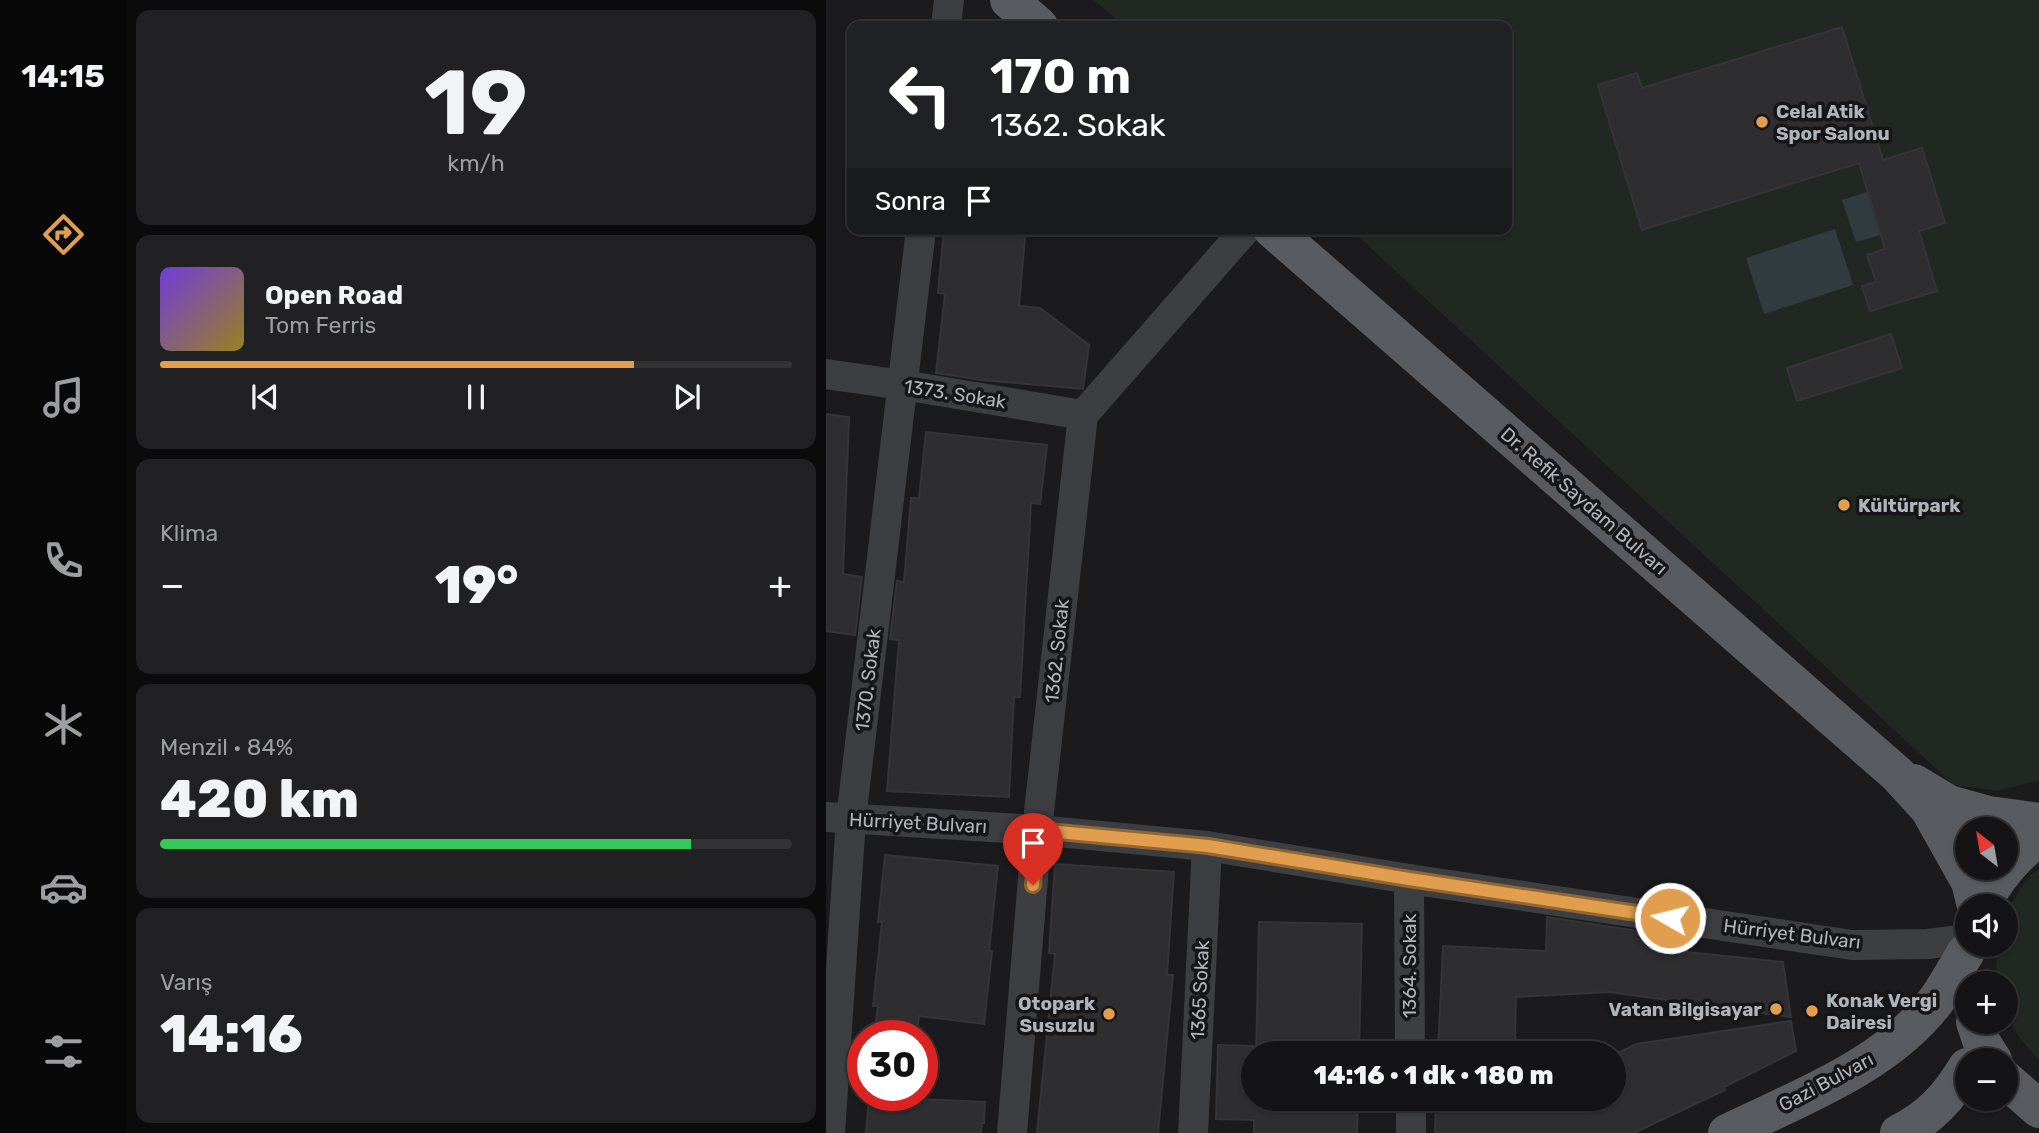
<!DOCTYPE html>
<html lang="tr">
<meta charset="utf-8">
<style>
body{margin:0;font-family:Rubik,sans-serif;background:#212123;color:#f1f3f6;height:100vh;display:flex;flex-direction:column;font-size:26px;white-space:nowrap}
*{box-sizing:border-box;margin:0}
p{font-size:23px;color:#9d9ea1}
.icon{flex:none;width:38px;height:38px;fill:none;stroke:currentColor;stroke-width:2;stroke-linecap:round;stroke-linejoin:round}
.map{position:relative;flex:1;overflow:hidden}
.details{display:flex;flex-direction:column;gap:10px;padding:10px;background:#0b0b0c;width:700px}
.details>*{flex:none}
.banner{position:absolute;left:21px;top:21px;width:665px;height:214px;border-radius:14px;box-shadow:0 2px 5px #0004,0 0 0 2px #333335;background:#202124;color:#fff;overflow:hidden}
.needle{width:46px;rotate:329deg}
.buttons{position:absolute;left:1129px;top:817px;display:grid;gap:14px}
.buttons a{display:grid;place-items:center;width:63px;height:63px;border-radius:50%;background:#141416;box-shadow:0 2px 5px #0004,0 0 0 2px #333335;font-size:35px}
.speed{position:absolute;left:21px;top:1020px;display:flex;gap:14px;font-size:35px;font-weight:700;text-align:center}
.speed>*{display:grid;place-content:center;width:91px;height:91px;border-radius:50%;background:#141416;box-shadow:0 2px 5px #0004,0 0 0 2px #333335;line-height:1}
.speed .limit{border:10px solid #d22;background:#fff;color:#111}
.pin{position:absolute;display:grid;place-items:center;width:60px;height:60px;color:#fff;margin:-72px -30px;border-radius:50% 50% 50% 0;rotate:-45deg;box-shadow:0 0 7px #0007}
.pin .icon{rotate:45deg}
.me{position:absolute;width:77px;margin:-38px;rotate:278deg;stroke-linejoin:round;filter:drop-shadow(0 0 5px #0008)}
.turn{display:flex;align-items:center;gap:24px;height:147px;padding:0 28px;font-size:32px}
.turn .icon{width:91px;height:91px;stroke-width:2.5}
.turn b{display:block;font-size:49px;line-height:60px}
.then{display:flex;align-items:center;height:66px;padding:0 28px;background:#0003;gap:14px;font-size:26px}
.big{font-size:52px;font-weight:800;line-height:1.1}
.details .widget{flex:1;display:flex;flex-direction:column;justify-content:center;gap:10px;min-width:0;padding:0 24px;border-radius:14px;background:#212123}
.details .dial{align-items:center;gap:0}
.dial b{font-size:91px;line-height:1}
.song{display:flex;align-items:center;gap:21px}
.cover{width:84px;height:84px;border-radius:10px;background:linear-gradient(135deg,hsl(260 70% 55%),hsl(50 70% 35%))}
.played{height:7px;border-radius:4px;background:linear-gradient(90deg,#e19e4e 75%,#333335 75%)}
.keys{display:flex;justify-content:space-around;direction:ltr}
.heat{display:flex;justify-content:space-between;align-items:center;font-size:38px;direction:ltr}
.charge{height:10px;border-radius:5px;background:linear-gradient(90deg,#34c759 84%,#333335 0)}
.trip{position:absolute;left:415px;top:1041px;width:385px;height:70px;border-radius:35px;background:#141416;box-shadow:0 2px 5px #0004,0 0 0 2px #333335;font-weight:800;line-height:70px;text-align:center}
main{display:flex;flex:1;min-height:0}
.tabs{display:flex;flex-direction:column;width:126px;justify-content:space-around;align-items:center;background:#080809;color:#9d9ea1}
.tabs .icon{width:49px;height:49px}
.tabs .current{color:#e19e4e}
.tabs b{font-size:32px;color:#f1f3f6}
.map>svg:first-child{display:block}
.green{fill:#212821}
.water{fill:#323b40}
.building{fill:#2e2e31;stroke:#353539;stroke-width:2}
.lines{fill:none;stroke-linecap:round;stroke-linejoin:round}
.street{stroke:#3c3e41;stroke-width:30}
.primary{stroke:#585b60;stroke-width:38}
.route-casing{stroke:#926733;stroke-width:18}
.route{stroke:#e19e4e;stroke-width:12}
.poi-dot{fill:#e19e4e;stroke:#161618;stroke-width:2.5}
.labels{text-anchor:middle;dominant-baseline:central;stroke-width:7;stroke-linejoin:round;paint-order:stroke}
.poi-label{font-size:19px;font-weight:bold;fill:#afb4bb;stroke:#161618;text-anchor:start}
.street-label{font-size:19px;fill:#afb4bb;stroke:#161618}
</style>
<main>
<nav class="tabs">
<b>14:15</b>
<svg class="icon current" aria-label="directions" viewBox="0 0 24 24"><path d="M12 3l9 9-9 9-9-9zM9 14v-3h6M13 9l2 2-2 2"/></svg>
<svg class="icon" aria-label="music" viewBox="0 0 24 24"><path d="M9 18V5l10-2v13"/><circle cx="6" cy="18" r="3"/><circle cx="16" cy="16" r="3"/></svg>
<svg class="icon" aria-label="phone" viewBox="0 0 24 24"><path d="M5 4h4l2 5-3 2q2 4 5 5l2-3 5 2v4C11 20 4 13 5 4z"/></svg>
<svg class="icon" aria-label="climate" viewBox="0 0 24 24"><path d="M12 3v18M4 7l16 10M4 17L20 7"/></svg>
<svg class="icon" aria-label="car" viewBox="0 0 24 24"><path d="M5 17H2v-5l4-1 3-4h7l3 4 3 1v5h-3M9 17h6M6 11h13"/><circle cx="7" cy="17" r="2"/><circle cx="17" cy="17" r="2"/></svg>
<svg class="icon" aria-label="filters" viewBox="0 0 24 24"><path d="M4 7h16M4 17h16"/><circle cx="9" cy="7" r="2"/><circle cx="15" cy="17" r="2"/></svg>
</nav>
<section class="details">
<div class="widget dial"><b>19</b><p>km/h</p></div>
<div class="widget">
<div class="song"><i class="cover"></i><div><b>Open Road</b><p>Tom Ferris</p></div></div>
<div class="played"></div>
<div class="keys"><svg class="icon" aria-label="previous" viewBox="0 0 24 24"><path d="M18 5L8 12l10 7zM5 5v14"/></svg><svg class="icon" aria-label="pause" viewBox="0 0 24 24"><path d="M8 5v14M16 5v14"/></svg><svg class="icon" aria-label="next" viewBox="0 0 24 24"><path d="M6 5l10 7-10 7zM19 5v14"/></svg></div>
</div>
<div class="widget"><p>Klima</p>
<div class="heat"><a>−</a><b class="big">19°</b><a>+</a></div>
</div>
<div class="widget"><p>Menzil · 84%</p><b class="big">420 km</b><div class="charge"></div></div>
<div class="widget"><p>Varış</p><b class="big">14:16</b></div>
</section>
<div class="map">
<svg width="1213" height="1133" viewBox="0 0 1213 1133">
<rect width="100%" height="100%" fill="#1b1b1d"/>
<g class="green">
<polygon points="268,0 1213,0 1213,780 1171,791 1128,785 524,229 681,229 681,26 298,26"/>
<path d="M1213,869V1061C1187,1029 1180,1026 1180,984L1171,983L1170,949L1171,945H1180V916L1181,910L1204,875Z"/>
</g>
<g class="water">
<polygon points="1041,192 1054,235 1030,242 1016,200"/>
<polygon points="1009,229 1027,285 938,314 920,258"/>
</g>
<g class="building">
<polygon points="1016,27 1057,160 1096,148 1119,223 1093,231 1111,291 1044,311 1036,286 1050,282 1041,255 1059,249 1033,163 816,230 772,85 811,73 816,88"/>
<polygon points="118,229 199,237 193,306 214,308 263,345 257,389 155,380 110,373 119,294 112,293"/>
<polygon points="1065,334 1076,368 971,401 961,368"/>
<polygon points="0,414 23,417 17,574 36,577 29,635 0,631"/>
<polygon points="100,432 221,445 214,504 205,503 194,697 188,697 183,797 61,791 73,640 64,639 71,581 78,582 85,498 93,498"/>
<polygon points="59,855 172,866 163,951 166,951 158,1024 93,1016 90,1036 48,1036 52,1006 47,1006 56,922 52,922"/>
<polygon points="229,864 348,872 341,975 347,975 332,1133 211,1133 229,954 223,953"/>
<polygon points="721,917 831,934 861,943 861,952 957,962 965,1017 783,992 690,997 689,1037 696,1054 612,1054 617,946 720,951"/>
<polygon points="433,922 536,924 533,1054 430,1054"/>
<polygon points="965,1021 970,1051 898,1087 899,1090 808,1133 609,1133 610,1099 788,1099 788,1055 810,1044"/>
<polygon points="392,1045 427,1046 427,1099 532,1099 531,1133 428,1133 428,1120 390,1119"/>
<polygon points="43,1096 92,1096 92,1099 159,1102 158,1123 156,1123 155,1133 40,1133"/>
</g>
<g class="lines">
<g class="street">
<polyline points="120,26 123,0"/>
<polyline points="0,374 77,385 257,415"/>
<polyline points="0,817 211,830 381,846 583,879 1026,945 1102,944 1141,939"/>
<polyline points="583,879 584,1054"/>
<polyline points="585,1099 585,1133"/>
<polyline points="4,1133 25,819 95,229"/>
<polyline points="186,1133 211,830 257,415 420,229"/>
<polyline points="367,1133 381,846"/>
</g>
<g class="primary">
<polyline points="183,0 213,26"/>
<polyline points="446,229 1071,774 1103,809 1144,882 1150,906"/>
<polyline points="1088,783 1123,804 1163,815 1213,822"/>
<path d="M1155,906C1170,878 1187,857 1213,837"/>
<polyline points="1149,1022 1156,1043 1167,1060"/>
<polyline points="1180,1080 1213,1109"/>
<path d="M901,1133C973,1098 1063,1065 1112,998C1122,983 1131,967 1140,952"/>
<path d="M1073,1133C1104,1118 1123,1097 1141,1067"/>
</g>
</g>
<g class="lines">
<defs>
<polyline id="route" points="207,885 211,830 382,846 583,879 844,918"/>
</defs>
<use href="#route" class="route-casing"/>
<use href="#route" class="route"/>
</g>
<g class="poi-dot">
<circle cx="936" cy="122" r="7"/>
<circle cx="1018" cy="505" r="7"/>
<circle cx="950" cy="1009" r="7"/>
<circle cx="986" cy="1011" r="7"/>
<circle cx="283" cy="1014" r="7"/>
</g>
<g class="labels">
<g class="poi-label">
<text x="950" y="111">Celal Atik<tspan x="950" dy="22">Spor Salonu</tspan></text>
<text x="1032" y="505">Kültürpark</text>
<text x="1000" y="1000">Konak Vergi<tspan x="1000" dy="22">Dairesi</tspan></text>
<text x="269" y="1003" text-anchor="end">Otopark<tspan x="269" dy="22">Susuzlu</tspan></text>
<text x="936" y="1009" text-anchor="end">Vatan Bilgisayar</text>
</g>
<g class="street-label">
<text transform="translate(129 394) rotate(9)">1373. Sokak</text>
<text transform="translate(758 501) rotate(41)">Dr. Refik Saydam Bulvarı</text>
<text transform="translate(231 651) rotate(-84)">1362. Sokak</text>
<text transform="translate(42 680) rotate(-83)">1370. Sokak</text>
<text transform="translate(92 823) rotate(3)">Hürriyet Bulvarı</text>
<text transform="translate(966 934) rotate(7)">Hürriyet Bulvarı</text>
<text transform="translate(583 966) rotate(-90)">1364. Sokak</text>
<text transform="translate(374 990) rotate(-87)">1365 Sokak</text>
<text transform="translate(1000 1082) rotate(-28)">Gazi Bulvarı</text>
</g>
</g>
</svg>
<div class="buttons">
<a><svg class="needle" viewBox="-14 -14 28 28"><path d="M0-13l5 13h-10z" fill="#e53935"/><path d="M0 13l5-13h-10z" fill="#9d9ea1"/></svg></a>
<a><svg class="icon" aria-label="sound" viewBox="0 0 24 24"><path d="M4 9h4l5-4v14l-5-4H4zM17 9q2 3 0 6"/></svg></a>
<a>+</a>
<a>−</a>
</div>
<div class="speed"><div class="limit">30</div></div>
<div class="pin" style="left:207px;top:885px;background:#d93025"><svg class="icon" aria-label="arrive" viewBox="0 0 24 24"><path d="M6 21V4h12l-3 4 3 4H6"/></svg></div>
<svg class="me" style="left:844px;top:918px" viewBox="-20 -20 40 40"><circle r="17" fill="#e19e4e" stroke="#fff" stroke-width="3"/><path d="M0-11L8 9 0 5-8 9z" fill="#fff"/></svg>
<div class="trip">14:16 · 1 dk · 180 m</div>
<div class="banner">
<div class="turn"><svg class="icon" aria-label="left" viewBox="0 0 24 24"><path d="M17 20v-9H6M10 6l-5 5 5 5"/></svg><div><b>170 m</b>1362. Sokak</div></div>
<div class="then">Sonra<svg class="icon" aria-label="arrive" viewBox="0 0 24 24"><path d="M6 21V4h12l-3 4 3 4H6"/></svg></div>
</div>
</div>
</main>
